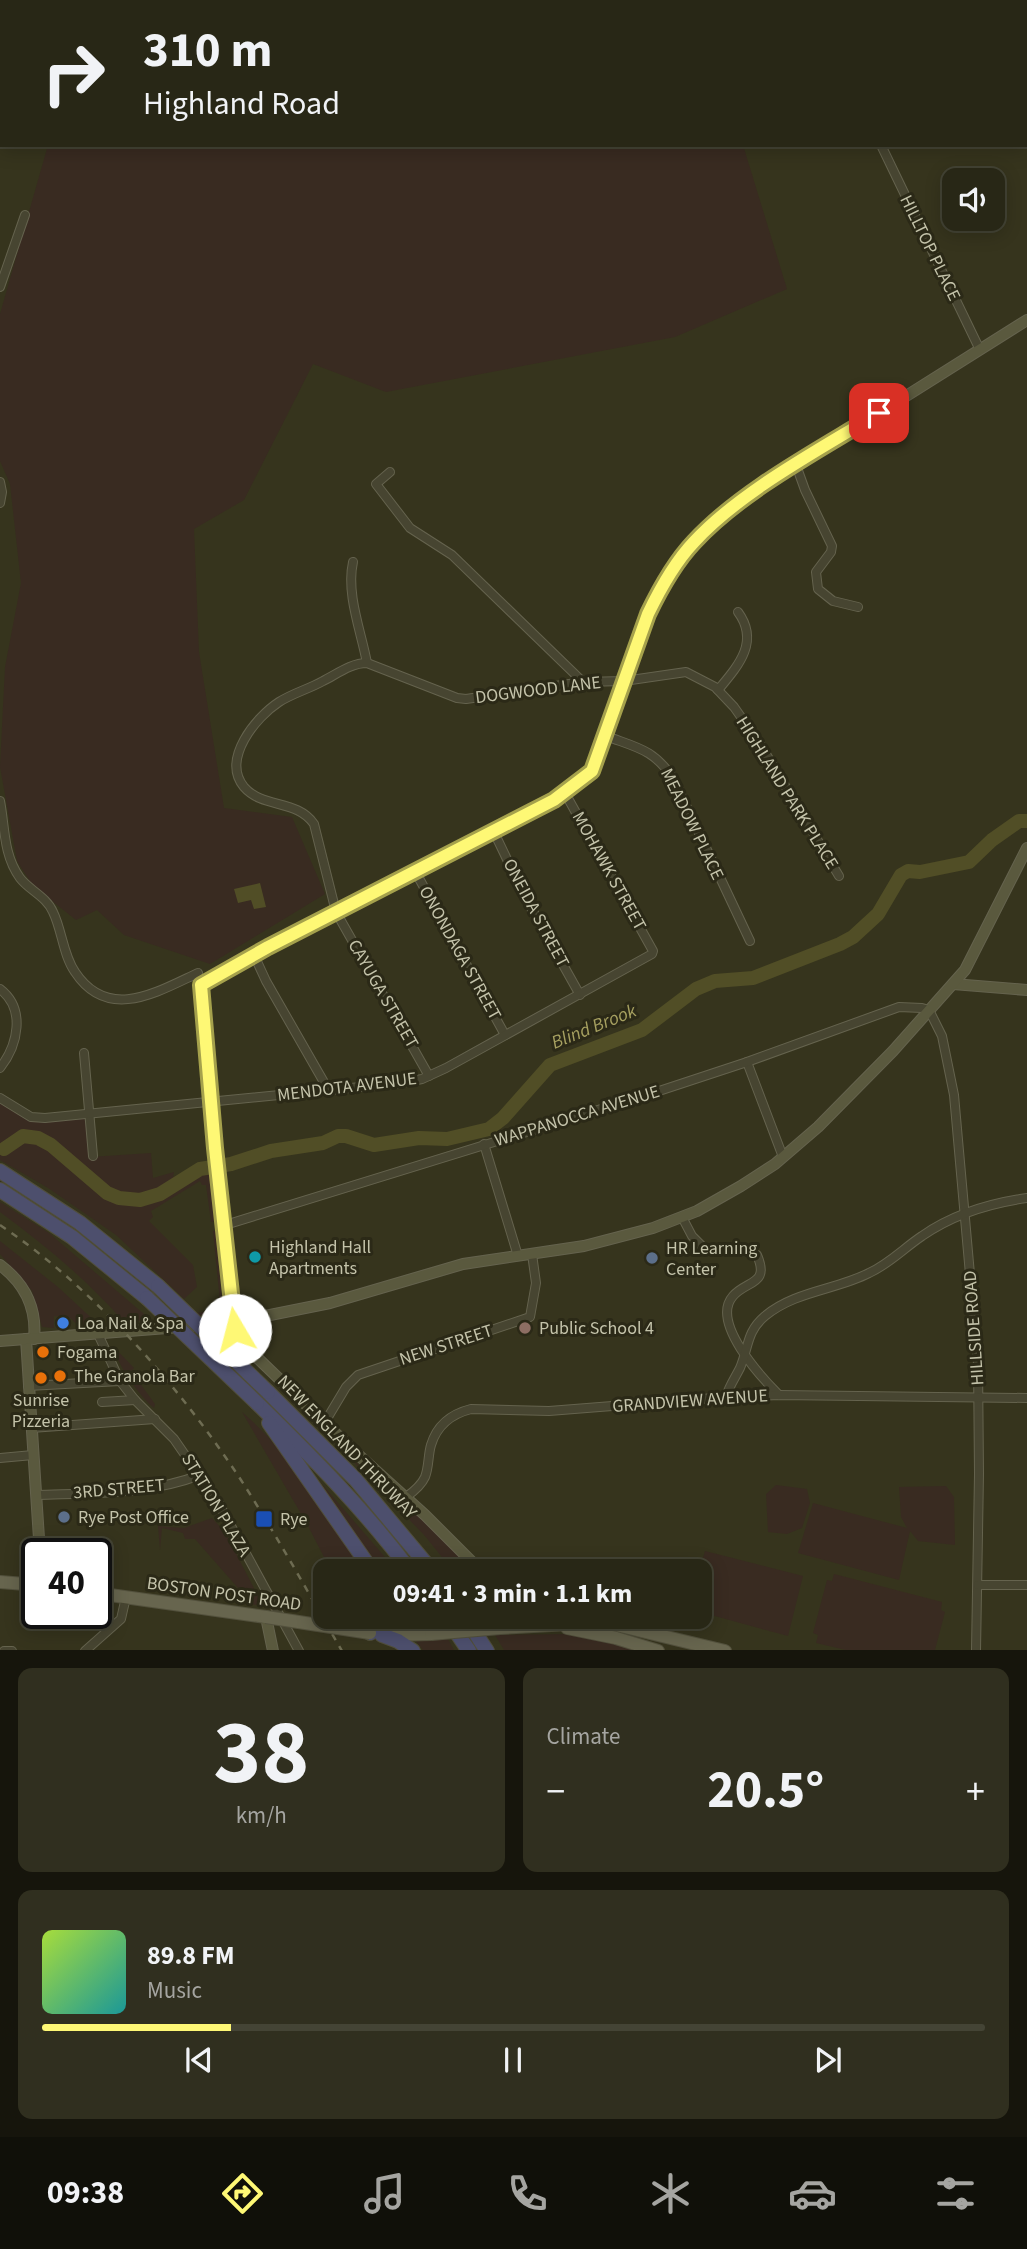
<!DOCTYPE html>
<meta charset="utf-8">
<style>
body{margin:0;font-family:"Source Sans 3",sans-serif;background:#302f1f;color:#f1f3f6;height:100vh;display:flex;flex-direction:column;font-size:26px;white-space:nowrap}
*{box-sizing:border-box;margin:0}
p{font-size:23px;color:#a5a5a1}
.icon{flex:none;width:38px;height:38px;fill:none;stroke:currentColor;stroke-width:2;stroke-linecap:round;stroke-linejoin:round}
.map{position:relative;height:1650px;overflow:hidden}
.side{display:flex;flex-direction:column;gap:18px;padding:18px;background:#16150c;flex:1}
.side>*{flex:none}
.hud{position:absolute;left:0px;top:0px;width:1027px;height:147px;box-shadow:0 4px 18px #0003,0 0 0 2px #444435;background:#282716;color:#f1f3f6;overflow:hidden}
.tools{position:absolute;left:942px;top:168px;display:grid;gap:14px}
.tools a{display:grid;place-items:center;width:63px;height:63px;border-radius:14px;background:#282716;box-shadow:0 4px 18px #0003,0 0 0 2px #444435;font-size:35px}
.speed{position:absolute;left:21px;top:1538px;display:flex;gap:14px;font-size:35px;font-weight:700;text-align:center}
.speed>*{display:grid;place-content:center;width:91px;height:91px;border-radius:50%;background:#282716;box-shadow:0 4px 18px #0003,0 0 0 2px #444435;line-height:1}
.speed .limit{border:4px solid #111;border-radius:10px;background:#fff;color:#111}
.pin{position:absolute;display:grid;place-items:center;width:60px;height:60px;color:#fff;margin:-30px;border-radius:14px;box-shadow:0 4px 10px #0006}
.me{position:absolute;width:77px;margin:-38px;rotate:352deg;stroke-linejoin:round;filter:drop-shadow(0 0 5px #0008)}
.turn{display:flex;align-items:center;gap:24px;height:147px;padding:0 28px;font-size:32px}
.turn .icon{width:91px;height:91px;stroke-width:2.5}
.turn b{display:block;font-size:49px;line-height:60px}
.big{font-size:52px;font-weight:700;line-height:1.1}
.side .widget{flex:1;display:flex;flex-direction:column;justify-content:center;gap:10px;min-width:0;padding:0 24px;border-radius:14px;background:#302f1f}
.side .dial{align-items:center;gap:0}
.dial b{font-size:91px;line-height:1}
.song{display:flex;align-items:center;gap:21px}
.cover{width:84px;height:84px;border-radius:10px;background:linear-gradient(135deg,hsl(80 70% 55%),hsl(180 70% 35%))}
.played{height:7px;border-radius:4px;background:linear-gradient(90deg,#fef875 20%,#444435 20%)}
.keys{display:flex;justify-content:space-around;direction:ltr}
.heat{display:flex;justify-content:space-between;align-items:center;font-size:38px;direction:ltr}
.side .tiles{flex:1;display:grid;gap:18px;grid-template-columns:1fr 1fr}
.widget:last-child{grid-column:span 2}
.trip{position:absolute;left:313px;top:1559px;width:399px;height:70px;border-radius:14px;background:#282716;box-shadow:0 4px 18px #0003,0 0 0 2px #444435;font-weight:700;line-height:70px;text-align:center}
.tabs{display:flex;height:112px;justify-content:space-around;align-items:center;background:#101009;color:#a5a5a1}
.tabs .icon{width:49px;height:49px}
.tabs .current{color:#fef875}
.tabs b{font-size:32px;color:#f1f3f6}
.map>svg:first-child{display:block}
.green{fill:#392b21}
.water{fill:#514e26}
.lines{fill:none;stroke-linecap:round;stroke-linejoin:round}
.river{stroke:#514e26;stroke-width:14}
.street-casing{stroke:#65634e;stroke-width:10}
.secondary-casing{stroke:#65634e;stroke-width:12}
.primary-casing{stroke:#53513d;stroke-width:14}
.highway-casing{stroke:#514f3c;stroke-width:16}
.street{stroke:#474531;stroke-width:8}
.secondary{stroke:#5a593e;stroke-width:10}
.primary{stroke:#67654e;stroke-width:12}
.highway{stroke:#4d4f6d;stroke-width:14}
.rail{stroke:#6e6c52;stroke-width:2.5;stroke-dasharray:7 7;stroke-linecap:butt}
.primary-bridge-casing{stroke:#53513d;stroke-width:14;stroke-linecap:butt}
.highway-bridge-casing{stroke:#514f3c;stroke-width:16;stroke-linecap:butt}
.primary-bridge{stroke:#67654e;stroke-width:12}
.highway-bridge{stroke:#4d4f6d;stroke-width:14}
.route-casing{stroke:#a5a14c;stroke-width:18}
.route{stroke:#fef875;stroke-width:12}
.culture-dot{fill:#0f9aa8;stroke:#2b2917;stroke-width:2.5}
.service-dot{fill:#5c6f8a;stroke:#2b2917;stroke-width:2.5}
.shop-dot{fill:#3f7fe0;stroke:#2b2917;stroke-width:2.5}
.education-dot{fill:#8d6e63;stroke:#2b2917;stroke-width:2.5}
.food-dot{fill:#e8710a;stroke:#2b2917;stroke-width:2.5}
.transit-dot{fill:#1a4fb4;stroke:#2b2917;stroke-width:2.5}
.labels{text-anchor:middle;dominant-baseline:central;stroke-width:6;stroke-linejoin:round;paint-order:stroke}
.street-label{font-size:18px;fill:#c4c3aa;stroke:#2b2917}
.poi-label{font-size:18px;fill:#c4c3aa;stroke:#2b2917;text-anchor:start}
.water-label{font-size:19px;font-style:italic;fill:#a6a060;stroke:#2b2917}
</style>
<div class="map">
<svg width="1027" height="1651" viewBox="0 0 1027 1651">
<rect width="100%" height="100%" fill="#36341d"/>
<g class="green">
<polygon points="0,0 700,0 700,2 2,2 0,57"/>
<polygon points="48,145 743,145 787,289 675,337 386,392 313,364 244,500 194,529 199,652 224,808 292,817 325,894 210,964 124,935 97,910 76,920 33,886 17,861 0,767 5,667 21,583 10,484 0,461 0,314"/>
<path d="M0,1101C36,1125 43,1121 84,1119L87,1121L90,1157L151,1153L153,1178L174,1172L173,1177L209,1161L215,1221L211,1222L206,1185H202L200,1181L151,1211L153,1217L149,1221L193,1265L197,1287L184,1299L116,1235L48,1188L0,1160Z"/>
<path d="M0,1202L49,1233L151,1320L124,1322C87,1280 45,1245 0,1212Z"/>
<polygon points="213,1231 216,1231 223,1312 220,1314 172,1317 168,1315 217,1311 215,1303 220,1302"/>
<polygon points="0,1241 58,1287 99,1325 80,1327 69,1317 54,1316 54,1328 42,1327 32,1291 0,1254"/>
<path d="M113,1346L134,1368L131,1371L155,1404L154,1408C139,1396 117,1364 113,1346Z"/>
<path d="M242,1412C293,1456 330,1517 369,1571L326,1572L325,1573V1559L307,1524Z"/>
<polygon points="345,1453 426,1523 473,1571 453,1571 425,1536"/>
<polygon points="309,1469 397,1571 379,1571"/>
<polygon points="776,1485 807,1489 810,1503 802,1528 787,1534 768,1532 766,1494"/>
<polygon points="946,1486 954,1497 955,1545 918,1541 910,1531 899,1580 798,1553 813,1503 907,1528 901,1517 899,1487"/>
<polygon points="212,1518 225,1532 263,1606 244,1603 245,1596 195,1539 185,1539 183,1533 162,1528 160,1550 158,1526 184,1528"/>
<polygon points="705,1551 803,1576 788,1636 700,1612 699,1571"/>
<polygon points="834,1574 942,1602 941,1610 945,1612 935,1650 846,1650 816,1643 818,1635 813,1633 827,1580 832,1581"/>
<polygon points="571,1634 647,1650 504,1650 495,1635"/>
<polygon points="448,1639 454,1650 423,1650 415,1640"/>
</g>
<polygon class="water" points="260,883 266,907 254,909 251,900 238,903 234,889"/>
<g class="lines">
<polyline class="river" points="4,1149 23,1136 38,1138 51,1145 107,1193 119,1198 140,1200 160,1194 200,1169 231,1164 271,1151 323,1143 338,1136 346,1136 374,1145 419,1138 447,1139 489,1129 503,1118 550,1065 642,1030 696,989 715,981 753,978 840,944 853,937 878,914 901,875 908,871 920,872 969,862 992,840 1019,821 1027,821"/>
<defs>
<g id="street">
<polyline points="809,0 810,2"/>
<polyline points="986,0 986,2"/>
<polyline points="1026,86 1027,88"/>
<polyline points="881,145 980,350"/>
<polyline points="0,287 25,215"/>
<polyline points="796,465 805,490 832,546 831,552 816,572 818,589 833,601 858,607"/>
<polyline points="390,472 376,484 410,528 452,555 583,682"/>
<polyline points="0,482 2,492 0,503"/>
<path d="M353,562C346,594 361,631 367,663"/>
<path d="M718,690C738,666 760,642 738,612"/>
<path d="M606,736C638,748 653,749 673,778L750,941"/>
<path d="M0,801C5,826 3,855 20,878C29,890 47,897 53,912C62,930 63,955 75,972C108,1022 157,992 198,973"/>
<polyline points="493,830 525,897 580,995"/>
<polyline points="415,871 505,1035"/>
<polyline points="254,955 266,981 329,1091"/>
<path d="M0,989C26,1009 18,1045 0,1068"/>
<polyline points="84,1053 93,1156"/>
<polyline points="747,1062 783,1157"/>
<path d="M429,1076L336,912L314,824C297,799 263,809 244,787C221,759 256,717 279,702C293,693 309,689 323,681C337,674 351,663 367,663L457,698L466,699L583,682L624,681L686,672L715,687L734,707L760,744L839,876"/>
<polyline points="0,1098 31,1117 45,1118 401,1083 422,1079 446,1068 652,954 653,951 565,793"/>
<polyline points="484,1144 518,1256"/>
<path d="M682,1217L692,1236L706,1250L751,1252L757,1255C770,1285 747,1280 733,1296C710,1322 761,1377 779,1395"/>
<polyline points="222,1226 653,1093 747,1062 899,1007 922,1008 929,1010 942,1036 954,1095 978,1364 979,1474 976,1651"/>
<polyline points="98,1334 120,1381 135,1400 174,1439 219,1504 299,1651"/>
<polyline points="28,1386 120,1381"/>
<path d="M726,1397C729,1386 735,1378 740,1368C749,1347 746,1332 765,1316C795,1291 836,1290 869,1273C889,1264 904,1248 922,1236C952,1215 991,1203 1027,1198"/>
<polyline points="102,1402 135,1400"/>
<polyline points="325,1422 346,1387 358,1375 530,1317 536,1283 532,1254"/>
<polyline points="31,1428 155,1419"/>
<polyline points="0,1458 33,1455"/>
<path d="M36,1495C91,1493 148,1495 200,1475"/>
<path d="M406,1497C413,1492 421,1486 425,1477C429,1467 428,1455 431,1445C437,1425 451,1414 471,1409L549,1411L726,1397L779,1395L1027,1398"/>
<polyline points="978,1585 1027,1585"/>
<polyline points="4,1651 12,1651"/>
<polyline points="85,1651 121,1619 126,1597"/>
</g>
<g id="secondary">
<polyline points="953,984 1027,990"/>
<path d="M0,1265C24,1283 37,1308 34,1339"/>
<polyline points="26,1339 40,1554"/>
<polyline points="0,1341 206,1325 255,1318 330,1303 463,1264 584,1246 653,1228 697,1211 741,1186 775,1164 818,1127 893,1051 965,970 1027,848"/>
<polyline points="482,1572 425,1515 354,1451 244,1345 235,1331 210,1103 201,985 254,955 554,800 592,771 648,614 660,590 692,544 706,529 760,488 1027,320"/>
<polyline points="266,1617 273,1651"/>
</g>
<g id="primary">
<polyline points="0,1582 37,1585"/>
<polyline points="96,1593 266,1617"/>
<polyline points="500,1628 604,1622 725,1651"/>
<polyline points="567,1628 616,1638 658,1651"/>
<polyline points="387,1635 431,1634"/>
</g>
<g id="highway">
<polyline points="0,1171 80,1223 158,1286"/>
<polyline points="0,1190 72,1237 147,1298"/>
<polyline points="268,1392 356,1480 433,1572"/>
<path d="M257,1403C312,1457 365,1510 411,1572"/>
<polyline points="269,1423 373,1572"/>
<polyline points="446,1617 469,1651"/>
<polyline points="465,1617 487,1651"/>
<polyline points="370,1633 387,1624 392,1617"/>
<polyline points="382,1635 398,1641 413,1651"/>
</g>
</defs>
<use href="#street" class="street-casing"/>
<use href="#secondary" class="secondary-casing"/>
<use href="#primary" class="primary-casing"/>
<use href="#highway" class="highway-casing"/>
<use href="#street" class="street"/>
<use href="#secondary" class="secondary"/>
<use href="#primary" class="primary"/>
<use href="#highway" class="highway"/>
<path class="rail" d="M0,1225C94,1288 179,1386 241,1480C277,1536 309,1594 342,1651"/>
<defs>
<g id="primary-bridge">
<polyline points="266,1617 370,1633"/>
<polyline points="431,1634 500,1628"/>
</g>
<g id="highway-bridge">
<polyline points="158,1286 268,1392"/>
<polyline points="147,1298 257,1403"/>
</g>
</defs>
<use href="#primary-bridge" class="primary-bridge-casing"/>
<use href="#highway-bridge" class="highway-bridge-casing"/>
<use href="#primary-bridge" class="primary-bridge"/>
<use href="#highway-bridge" class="highway-bridge"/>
</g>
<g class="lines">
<defs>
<path id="route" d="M235,1330L215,1148L201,985L268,947L554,800L592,771L648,614C660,589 675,562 694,542C741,491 819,450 879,413"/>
</defs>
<use href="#route" class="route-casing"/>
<use href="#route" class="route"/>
</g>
<circle class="culture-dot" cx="255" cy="1257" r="7"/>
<g class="service-dot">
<circle cx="652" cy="1258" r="7"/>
<circle cx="64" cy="1517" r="7"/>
</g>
<circle class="shop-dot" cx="63" cy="1323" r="7"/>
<circle class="education-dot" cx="525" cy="1328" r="7"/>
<g class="food-dot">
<circle cx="43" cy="1352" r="7"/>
<circle cx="60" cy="1376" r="7"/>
<circle cx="41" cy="1378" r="7"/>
</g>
<rect class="transit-dot" x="255" y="1510" width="18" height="18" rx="3.5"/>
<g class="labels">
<g class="street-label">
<text transform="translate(930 248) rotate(64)">HILLTOP PLACE</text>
<text transform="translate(538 690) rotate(-7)">DOGWOOD LANE</text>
<text transform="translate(787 793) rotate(58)">HIGHLAND PARK PLACE</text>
<text transform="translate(692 824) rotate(64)">MEADOW PLACE</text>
<text transform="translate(609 871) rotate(61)">MOHAWK STREET</text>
<text transform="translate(536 913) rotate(62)">ONEIDA STREET</text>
<text transform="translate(460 953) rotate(61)">ONONDAGA STREET</text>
<text transform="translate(383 994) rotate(60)">CAYUGA STREET</text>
<text transform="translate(347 1087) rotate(-7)">MENDOTA AVENUE</text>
<text transform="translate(577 1116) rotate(-17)">WAPPANOCCA AVENUE</text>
<text transform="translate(974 1328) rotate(-94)">HILLSIDE ROAD</text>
<text transform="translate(446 1345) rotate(-18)">NEW STREET</text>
<text transform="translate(690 1401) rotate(-4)">GRANDVIEW AVENUE</text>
<text transform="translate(347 1447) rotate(46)">NEW ENGLAND THRUWAY</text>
<text transform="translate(119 1489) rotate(-5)">3RD STREET</text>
<text transform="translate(216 1505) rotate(59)">STATION PLAZA</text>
<text transform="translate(224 1594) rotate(8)">BOSTON POST ROAD</text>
</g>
<g class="poi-label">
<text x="269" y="1247">Highland Hall<tspan x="269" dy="21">Apartments</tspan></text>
<text x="666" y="1248">HR Learning<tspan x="666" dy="21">Center</tspan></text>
<text x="77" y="1323">Loa Nail &amp; Spa</text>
<text x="539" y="1328">Public School 4</text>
<text x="57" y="1352">Fogama</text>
<text x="74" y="1376">The Granola Bar</text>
<text x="41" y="1400" text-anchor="middle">Sunrise<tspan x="41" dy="21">Pizzeria</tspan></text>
<text x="78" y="1517">Rye Post Office</text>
<text x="280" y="1519">Rye</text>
</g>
<g class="water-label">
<text transform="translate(594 1027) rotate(-22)">Blind Brook</text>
</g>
</g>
</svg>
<div class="tools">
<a><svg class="icon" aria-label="sound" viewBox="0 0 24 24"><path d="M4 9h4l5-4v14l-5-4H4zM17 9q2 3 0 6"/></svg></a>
</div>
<div class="speed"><div class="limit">40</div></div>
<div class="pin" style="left:879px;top:413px;background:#d93025"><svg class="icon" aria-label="arrive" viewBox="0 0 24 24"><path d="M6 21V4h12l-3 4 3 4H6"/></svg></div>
<svg class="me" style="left:235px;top:1330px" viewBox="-20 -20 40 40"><circle r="19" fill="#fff"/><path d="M0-13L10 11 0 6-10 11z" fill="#fef875"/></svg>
<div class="trip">09:41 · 3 min · 1.1 km</div>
<div class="hud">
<div class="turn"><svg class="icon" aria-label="right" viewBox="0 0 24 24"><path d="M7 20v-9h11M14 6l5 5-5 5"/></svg><div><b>310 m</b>Highland Road</div></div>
</div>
</div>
<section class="side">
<div class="tiles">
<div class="widget dial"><b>38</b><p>km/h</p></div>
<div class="widget"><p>Climate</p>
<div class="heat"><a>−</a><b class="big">20.5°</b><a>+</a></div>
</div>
<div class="widget">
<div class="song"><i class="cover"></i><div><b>89.8 FM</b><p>Music</p></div></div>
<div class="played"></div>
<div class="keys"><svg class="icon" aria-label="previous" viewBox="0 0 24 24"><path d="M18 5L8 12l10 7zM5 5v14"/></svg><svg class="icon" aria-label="pause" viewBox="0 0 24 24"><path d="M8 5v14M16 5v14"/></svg><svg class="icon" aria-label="next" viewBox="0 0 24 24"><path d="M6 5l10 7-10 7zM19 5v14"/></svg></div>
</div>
</div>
</section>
<nav class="tabs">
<b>09:38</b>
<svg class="icon current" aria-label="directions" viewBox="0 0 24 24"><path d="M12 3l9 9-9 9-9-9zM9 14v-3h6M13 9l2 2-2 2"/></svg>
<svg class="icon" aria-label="music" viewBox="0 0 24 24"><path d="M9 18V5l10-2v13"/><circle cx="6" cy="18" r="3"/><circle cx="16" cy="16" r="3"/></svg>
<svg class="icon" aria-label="phone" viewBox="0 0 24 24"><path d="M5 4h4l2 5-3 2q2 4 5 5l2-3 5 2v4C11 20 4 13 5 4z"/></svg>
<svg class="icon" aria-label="climate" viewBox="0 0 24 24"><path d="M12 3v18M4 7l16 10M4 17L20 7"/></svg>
<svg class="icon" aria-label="car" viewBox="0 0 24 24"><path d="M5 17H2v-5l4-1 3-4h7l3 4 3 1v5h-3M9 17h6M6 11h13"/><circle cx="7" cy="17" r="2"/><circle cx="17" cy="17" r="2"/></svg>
<svg class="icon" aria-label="filters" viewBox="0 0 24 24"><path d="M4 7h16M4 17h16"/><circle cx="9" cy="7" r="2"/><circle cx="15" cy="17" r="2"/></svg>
</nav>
